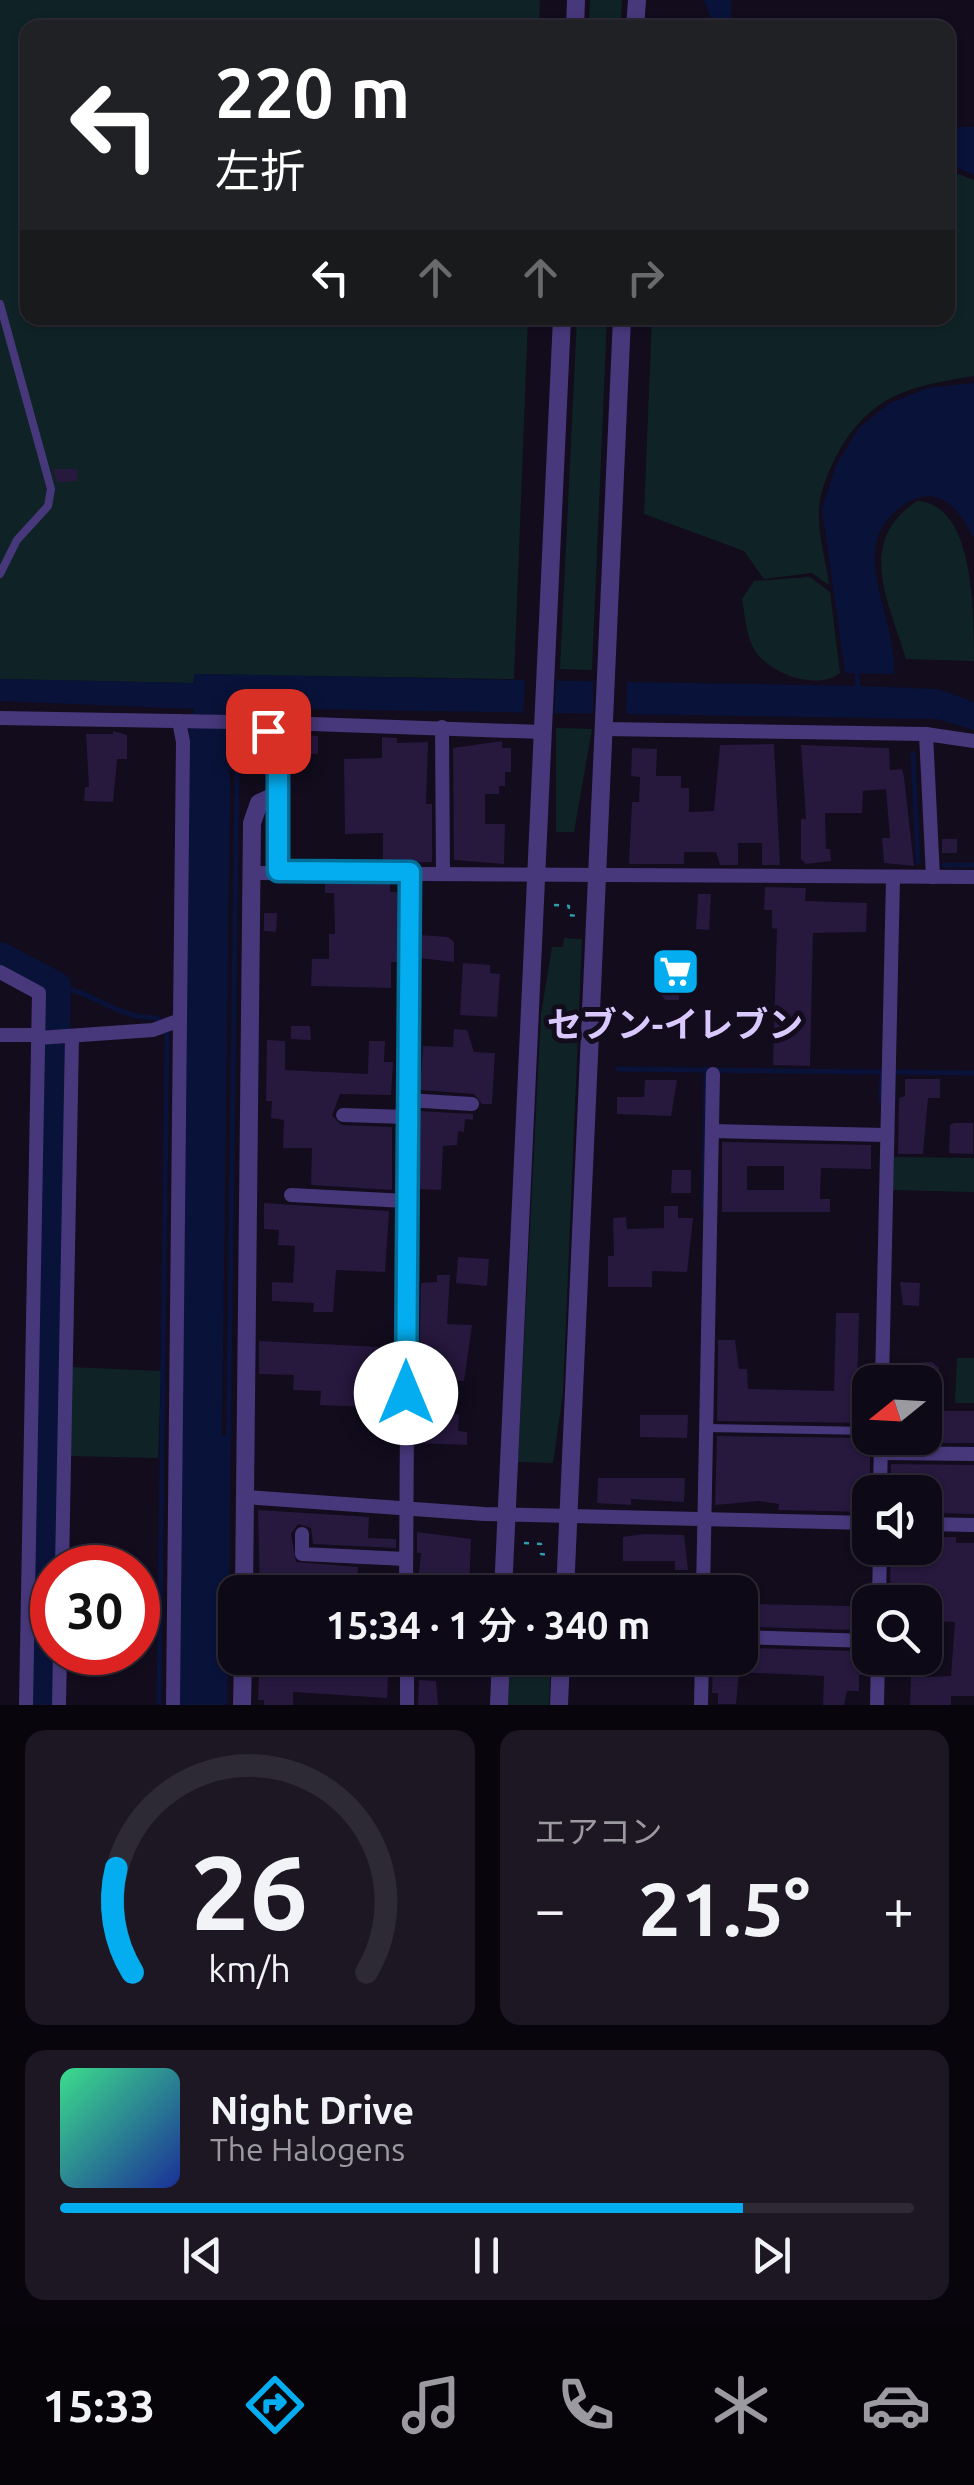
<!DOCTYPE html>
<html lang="ja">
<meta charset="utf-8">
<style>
body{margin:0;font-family:Ubuntu,"Noto Sans JP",sans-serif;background:#1c1723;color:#f1f3f6;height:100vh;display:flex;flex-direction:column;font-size:38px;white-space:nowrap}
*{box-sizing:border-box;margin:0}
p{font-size:32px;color:#9b9aa1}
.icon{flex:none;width:55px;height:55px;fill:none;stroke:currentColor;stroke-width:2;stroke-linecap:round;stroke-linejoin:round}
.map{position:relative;height:1705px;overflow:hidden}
.panel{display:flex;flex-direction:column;gap:25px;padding:25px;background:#08050c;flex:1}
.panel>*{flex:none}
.top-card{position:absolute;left:20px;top:20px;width:935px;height:305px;border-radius:20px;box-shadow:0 2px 8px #0004,0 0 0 2px #2e2a35;background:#202124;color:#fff;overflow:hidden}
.needle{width:65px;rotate:252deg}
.fabs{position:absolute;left:852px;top:1365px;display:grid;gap:20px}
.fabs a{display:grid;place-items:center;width:90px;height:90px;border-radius:20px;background:#0e0916;box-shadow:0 2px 8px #0004,0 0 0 2px #2e2a35;font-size:50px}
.speed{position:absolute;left:30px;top:1545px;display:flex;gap:20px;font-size:50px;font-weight:700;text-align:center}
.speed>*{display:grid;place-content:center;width:130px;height:130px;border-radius:50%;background:#0e0916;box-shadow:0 2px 8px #0004,0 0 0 2px #2e2a35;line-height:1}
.speed .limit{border:15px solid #d22;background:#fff;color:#111}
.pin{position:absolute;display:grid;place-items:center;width:85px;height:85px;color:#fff;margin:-42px;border-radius:20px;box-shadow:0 5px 15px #0006}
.me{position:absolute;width:110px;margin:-55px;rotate:0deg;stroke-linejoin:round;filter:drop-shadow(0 0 8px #0008)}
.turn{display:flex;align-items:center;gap:35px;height:210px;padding:0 30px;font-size:45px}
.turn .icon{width:130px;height:130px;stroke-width:2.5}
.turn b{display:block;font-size:70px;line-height:85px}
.lanes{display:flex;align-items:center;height:95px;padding:0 30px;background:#0003;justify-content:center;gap:50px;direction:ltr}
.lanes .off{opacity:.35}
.big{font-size:75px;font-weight:600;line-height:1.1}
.panel .tile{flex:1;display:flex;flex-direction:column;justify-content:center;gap:15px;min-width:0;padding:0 35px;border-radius:20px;background:#1c1723}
.panel .dial{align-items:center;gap:0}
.dial svg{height:260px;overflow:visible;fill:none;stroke:#2e2a35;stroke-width:7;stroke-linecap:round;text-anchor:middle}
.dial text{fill:#f1f3f6;stroke:none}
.song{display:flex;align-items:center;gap:30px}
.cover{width:120px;height:120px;border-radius:15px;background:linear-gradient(135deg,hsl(150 70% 55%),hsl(230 70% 35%))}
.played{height:10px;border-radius:5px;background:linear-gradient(90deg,#04adef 80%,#2e2a35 80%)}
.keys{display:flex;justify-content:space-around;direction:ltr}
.heat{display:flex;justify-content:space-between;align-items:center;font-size:55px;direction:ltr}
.panel .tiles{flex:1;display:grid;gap:25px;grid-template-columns:1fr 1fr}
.tile:last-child{grid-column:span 2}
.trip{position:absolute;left:218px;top:1575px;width:540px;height:100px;border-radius:20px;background:#0e0916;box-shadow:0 2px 8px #0004,0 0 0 2px #2e2a35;font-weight:600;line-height:100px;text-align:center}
.dock{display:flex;height:160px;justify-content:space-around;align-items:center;background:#060409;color:#9b9aa1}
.dock .icon{width:70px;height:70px}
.dock .active{color:#04adef}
.dock b{font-size:45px;color:#f1f3f6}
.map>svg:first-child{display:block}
.green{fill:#0f2327}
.water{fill:#091239}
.pier{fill:#120c1d}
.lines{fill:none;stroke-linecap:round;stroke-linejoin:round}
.stream{stroke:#091239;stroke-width:5}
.river{stroke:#091239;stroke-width:28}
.building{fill:#27183e;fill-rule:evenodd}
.path{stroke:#2f9dad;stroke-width:2.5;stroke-dasharray:5 8;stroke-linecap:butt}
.service{stroke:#47387c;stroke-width:8}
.minor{stroke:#47387c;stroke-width:14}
.tertiary{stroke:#47387c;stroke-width:18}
.route-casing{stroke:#03709b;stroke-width:25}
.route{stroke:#04adef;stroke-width:18}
.labels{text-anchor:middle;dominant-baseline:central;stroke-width:10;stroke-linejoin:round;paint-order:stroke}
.poi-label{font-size:35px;font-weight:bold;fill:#d9c9fe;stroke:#120c1d}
</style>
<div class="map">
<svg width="974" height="1705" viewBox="0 0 974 1705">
<rect width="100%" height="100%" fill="#120c1d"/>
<g class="green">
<polygon points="0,0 540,0 539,27 28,28 28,318 528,318 514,679 195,674 194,683 0,679"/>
<polygon points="590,0 622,0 621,27 589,27"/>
<path d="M948,170L974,180V376C912,386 873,393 839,451C830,467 820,490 819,508C817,532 826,561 829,585L812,573L764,579L744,551L644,514L652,318H948Z"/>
<polygon points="577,318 607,318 592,670 560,669"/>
<path d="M917,501C974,504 974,609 974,661L906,659C889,602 855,542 917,501Z"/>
<path d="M810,577L830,592L840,673C817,691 771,674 756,652C746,638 745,615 742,599L754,581Z"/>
<polygon points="556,728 592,729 574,832 556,832"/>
<polygon points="564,938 582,939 563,1393 553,1463 518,1462 541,1014 552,947 563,947"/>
<polygon points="894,1157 974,1158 974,1192 893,1190"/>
<polygon points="957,1358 974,1358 974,1403 955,1403"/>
<polygon points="69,1367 161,1371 158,1458 68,1456"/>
<polygon points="510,1658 551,1658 549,1705 508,1705"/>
</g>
<g class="water">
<polygon points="704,0 731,0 731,21 829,27 714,27"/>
<polygon points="948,127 974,127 974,175 948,164"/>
<path d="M974,383V538C965,523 956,504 938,498C915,489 886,515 878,536C864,572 897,631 894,674L845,673L822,509L836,465L859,428L888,404L927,388Z"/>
<polygon points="194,674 858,686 938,689 974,702 974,730 937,719 231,708 222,1434 227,1436 223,1705 180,1705 189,727 194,709 0,701 0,679 193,683"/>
</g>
<g class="pier">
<polygon points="594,676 627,677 626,719 593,718"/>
<polygon points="525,678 556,679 554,718 523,717"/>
</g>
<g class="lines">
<g class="stream">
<polyline points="857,674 858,690"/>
<polyline points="913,754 918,862"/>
<polyline points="944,865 974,865"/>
<path d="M57,986C96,993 115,1018 158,1018L167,1034L159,1705"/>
<polyline points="618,1069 882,1072 881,1100"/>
<polyline points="894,1072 974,1073"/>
<polyline points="704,1208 706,1069"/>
<polyline points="225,1705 237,767 228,767"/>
</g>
<polyline class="river" points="0,956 57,986 45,1705"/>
</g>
<g class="building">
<polygon points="53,469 77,469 77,481 57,482"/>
<polygon points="113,731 127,735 127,759 117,759 113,802 84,801 85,787 89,787 86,734 113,734"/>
<polygon points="291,735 318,736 318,754 291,753"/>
<polygon points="382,737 397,738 397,743 428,742 426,804 432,804 432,862 383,863 383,833 345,834 344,759 382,758"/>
<polygon points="502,741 502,748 511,748 511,772 505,772 505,786 499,786 499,794 485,794 485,824 505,824 504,864 454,860 453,748"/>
<polygon points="774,744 780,865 762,865 762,843 738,843 738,865 720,865 716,852 684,852 684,864 629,864 632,802 639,802 640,777 631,776 632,748 657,749 656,776 681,776 681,788 689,788 689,812 714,811 720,745"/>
<polygon points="801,745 889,748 890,770 902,769 904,777 914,866 884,863 882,838 890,838 886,789 863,791 862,813 825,813 826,849 830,849 831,861 806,864 801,859 801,819 806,819"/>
<rect x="942" y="839" width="15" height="14"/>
<polygon points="325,884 390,884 390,892 397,892 399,962 391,962 391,988 311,986 312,959 329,959 329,934 335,934 334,893 325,893"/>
<polygon points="765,887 806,888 805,901 867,903 866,932 813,933 810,1066 773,1065 777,929 772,928 772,910 764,910"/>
<polygon points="698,894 711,894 709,930 696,929"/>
<polygon points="264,913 277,913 276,932 264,931"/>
<polygon points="420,935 448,937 454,942 454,962 420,958"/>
<polygon points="660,949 686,949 685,995 679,995 679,1000 665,1000 662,995"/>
<polygon points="463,963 490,965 490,973 500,974 497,1017 460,1015"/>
<polygon points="291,1026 310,1026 311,1040 291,1039"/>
<polygon points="454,1029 467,1030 474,1052 495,1053 492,1104 482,1104 474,1094 420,1090 423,1046 453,1047"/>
<polygon points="267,1040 285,1041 285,1070 368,1074 369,1041 385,1041 384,1062 393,1062 391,1095 340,1094 332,1116 342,1125 392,1127 392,1190 311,1185 312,1148 283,1148 284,1120 271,1118 272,1101 266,1101"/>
<polygon points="905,1079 940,1079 940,1098 928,1098 923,1154 898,1154 899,1098 905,1096"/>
<polygon points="645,1080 677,1080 671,1116 617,1114 617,1097 644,1097"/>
<polygon points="419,1111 473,1114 473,1120 465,1119 464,1132 458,1131 457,1145 443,1146 441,1190 419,1189"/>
<polygon points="954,1123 973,1123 973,1154 949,1153 950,1125"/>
<path d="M722,1142L871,1145V1169L821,1168L820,1199H830V1212H722ZM747,1166H784V1190H747Z"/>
<polygon points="672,1170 691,1170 691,1193 671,1193"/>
<polygon points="264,1203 389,1211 385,1272 336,1270 333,1312 313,1312 314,1303 272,1301 272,1282 293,1283 295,1246 278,1245 279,1230 264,1229"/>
<polygon points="664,1206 678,1206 678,1218 693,1218 687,1272 652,1271 652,1287 608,1287 608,1256 614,1256 613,1218 626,1217 627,1229 664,1228"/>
<polygon points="458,1257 489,1259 487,1286 456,1283"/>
<polygon points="437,1275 450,1275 447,1324 472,1325 464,1381 419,1379 421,1283 437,1282"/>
<polygon points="900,1282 920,1283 919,1306 903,1305"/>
<polygon points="836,1313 859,1313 857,1392 869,1392 869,1417 864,1417 864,1423 717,1421 718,1340 735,1340 739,1369 747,1369 748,1389 834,1391"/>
<polygon points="259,1341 381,1347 379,1396 390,1396 390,1408 320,1405 321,1391 293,1390 294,1375 259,1374"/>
<polygon points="932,1362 939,1368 938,1406 925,1406 925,1382 898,1382 899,1364"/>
<polygon points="419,1410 459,1414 458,1431 467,1432 467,1445 417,1443"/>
<polygon points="932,1411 974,1411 974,1443 926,1443"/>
<polygon points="640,1415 688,1415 687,1438 640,1437"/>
<polygon points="717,1436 863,1438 870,1447 870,1512 778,1510 779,1504 759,1501 715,1505"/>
<polygon points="891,1464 974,1465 974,1514 925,1513 925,1492 891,1492"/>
<polygon points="598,1478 685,1478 684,1502 631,1499 631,1505 597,1503"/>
<polygon points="258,1510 369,1517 368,1538 396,1539 396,1548 313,1544 311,1528 298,1524 291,1534 296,1562 358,1567 357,1587 291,1586 291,1592 260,1592"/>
<polygon points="417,1532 471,1539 469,1592 417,1592 421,1553 417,1553"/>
<polygon points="644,1534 684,1535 688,1570 675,1570 675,1561 623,1561 623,1537"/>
<polygon points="925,1537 956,1537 956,1543 974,1543 974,1696 951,1696 951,1705 910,1705 911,1676 894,1675 894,1658 926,1658 926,1677 951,1676 955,1622 927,1621 925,1587 890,1585 891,1548 925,1548"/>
<polygon points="752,1604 852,1606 855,1630 752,1627"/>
<polygon points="751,1648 855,1651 855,1662 867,1663 867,1675 859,1675 859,1691 847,1691 844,1705 823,1705 824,1676 739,1672 736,1704 718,1704 718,1693 712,1693 713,1658 749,1658"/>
<polygon points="259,1672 388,1677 387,1698 293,1692 293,1705 264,1705 264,1700 258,1700"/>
<polygon points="419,1680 436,1681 438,1705 418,1705"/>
</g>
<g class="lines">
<g class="path">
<polyline points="554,905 569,906 568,915 579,916"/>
<polyline points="524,1543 541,1544 541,1554 548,1555"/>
</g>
<g class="service">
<polyline points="0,304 51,489 48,506 17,540 0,574"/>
<polyline points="706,1428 870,1431"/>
</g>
<g class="minor">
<polyline points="0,718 232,722 268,731 278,751 278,871"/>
<polyline points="442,727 443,872"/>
<polyline points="604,729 926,734 974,741"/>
<polyline points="268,731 283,723 542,732"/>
<polyline points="926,734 933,877"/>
<polyline points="252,873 974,877"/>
<polyline points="0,972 39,993 26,1705"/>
<polyline points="0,1035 38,1035"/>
<polyline points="38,1038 153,1030 180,1020 183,742 179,721"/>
<polyline points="407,1100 472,1104"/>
<polyline points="343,1115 407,1117"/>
<polyline points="712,1131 886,1135"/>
<polyline points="291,1195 406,1201"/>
<polyline points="882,1382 893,878"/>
<polyline points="881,1453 974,1454"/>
<polyline points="880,1492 881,1438"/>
<polyline points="245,1497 484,1514 870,1523"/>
<polyline points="925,1524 974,1525"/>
<polyline points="302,1534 302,1554 406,1559"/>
<polyline points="62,1568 72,1037"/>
<polyline points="406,1592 410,871"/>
<polyline points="703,1592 713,1074"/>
<polyline points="879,1602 880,1548"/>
<polyline points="740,1637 870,1641"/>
<polyline points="407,1658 407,1705"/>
<polyline points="282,1665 408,1667"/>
<polyline points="59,1705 60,1652"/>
<polyline points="173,1705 180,1020"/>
<polyline points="701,1705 702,1658"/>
<polyline points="877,1705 878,1658"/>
</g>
<g class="tertiary">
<polyline points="575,28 576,0"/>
<polyline points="635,28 637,0"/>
<polyline points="244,1592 252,823 259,803 277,795"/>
<polyline points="503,1592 562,318"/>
<polyline points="565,1592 622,318"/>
<polyline points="242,1705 243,1658"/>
<polyline points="499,1705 501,1658"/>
<polyline points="559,1705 561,1658"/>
</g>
</g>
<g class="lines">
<defs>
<polyline id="route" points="268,731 278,751 278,871 410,872 406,1393"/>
</defs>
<use href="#route" class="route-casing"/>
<use href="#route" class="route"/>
</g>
<defs>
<symbol id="supermarket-square" viewBox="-11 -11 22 22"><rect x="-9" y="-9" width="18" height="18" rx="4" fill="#04adef" stroke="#120c1d"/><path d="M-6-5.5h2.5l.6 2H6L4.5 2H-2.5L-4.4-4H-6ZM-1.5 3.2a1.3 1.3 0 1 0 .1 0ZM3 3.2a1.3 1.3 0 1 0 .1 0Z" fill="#fff"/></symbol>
</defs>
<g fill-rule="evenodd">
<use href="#supermarket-square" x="648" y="944" width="55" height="55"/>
</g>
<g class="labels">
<g class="poi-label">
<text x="675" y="1024">セブン-イレブン</text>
</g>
</g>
</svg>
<div class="fabs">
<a><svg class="needle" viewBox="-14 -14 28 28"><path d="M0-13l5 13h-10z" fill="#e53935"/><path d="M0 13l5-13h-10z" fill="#9b9aa1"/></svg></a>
<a><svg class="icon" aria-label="sound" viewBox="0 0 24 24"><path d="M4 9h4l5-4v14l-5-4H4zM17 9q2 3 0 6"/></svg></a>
<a><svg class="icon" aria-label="search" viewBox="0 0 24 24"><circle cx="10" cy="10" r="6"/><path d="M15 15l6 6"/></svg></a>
</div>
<div class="speed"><div class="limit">30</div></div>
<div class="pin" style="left:268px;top:731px;background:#d93025"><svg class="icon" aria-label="arrive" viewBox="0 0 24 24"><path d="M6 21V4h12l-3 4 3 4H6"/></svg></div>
<svg class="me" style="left:406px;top:1393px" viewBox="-20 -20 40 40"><circle r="19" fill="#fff"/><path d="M0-13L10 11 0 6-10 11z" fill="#04adef"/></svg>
<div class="trip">15:34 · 1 分 · 340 m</div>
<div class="top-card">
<div class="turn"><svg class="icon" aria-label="left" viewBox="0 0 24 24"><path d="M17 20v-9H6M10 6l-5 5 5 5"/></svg><div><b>220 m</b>左折</div></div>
<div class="lanes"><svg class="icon" aria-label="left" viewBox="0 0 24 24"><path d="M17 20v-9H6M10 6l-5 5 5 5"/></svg><svg class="icon off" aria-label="ahead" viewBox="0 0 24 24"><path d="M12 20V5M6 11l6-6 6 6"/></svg><svg class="icon off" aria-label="ahead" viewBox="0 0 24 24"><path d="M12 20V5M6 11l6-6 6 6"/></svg><svg class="icon off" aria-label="right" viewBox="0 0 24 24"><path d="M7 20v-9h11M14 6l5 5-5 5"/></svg></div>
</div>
</div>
<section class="panel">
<div class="tiles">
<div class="tile dial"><svg viewBox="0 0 100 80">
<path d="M14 69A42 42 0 1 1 86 69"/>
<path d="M14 69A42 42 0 0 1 9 37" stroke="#04adef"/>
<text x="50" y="56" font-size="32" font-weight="700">26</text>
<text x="50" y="72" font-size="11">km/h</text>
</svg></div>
<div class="tile"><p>エアコン</p>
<div class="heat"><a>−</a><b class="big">21.5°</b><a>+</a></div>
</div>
<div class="tile">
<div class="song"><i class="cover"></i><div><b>Night Drive</b><p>The Halogens</p></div></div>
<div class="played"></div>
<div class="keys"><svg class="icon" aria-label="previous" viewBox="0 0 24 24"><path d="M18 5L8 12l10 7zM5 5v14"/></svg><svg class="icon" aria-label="pause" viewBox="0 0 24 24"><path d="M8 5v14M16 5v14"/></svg><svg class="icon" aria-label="next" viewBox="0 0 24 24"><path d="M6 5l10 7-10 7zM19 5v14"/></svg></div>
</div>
</div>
</section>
<nav class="dock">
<b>15:33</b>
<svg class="icon active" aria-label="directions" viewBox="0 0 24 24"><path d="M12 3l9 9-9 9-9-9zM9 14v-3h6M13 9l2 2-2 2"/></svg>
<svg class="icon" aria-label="music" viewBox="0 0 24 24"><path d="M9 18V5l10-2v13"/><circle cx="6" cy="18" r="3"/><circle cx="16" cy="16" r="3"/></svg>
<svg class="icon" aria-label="phone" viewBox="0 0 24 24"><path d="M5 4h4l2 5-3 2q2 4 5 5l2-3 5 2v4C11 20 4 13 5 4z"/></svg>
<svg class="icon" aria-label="climate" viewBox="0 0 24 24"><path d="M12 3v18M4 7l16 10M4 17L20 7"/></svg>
<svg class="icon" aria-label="car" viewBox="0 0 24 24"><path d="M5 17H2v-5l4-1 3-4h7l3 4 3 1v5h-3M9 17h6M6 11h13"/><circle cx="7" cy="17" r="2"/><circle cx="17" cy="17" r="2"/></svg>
</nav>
